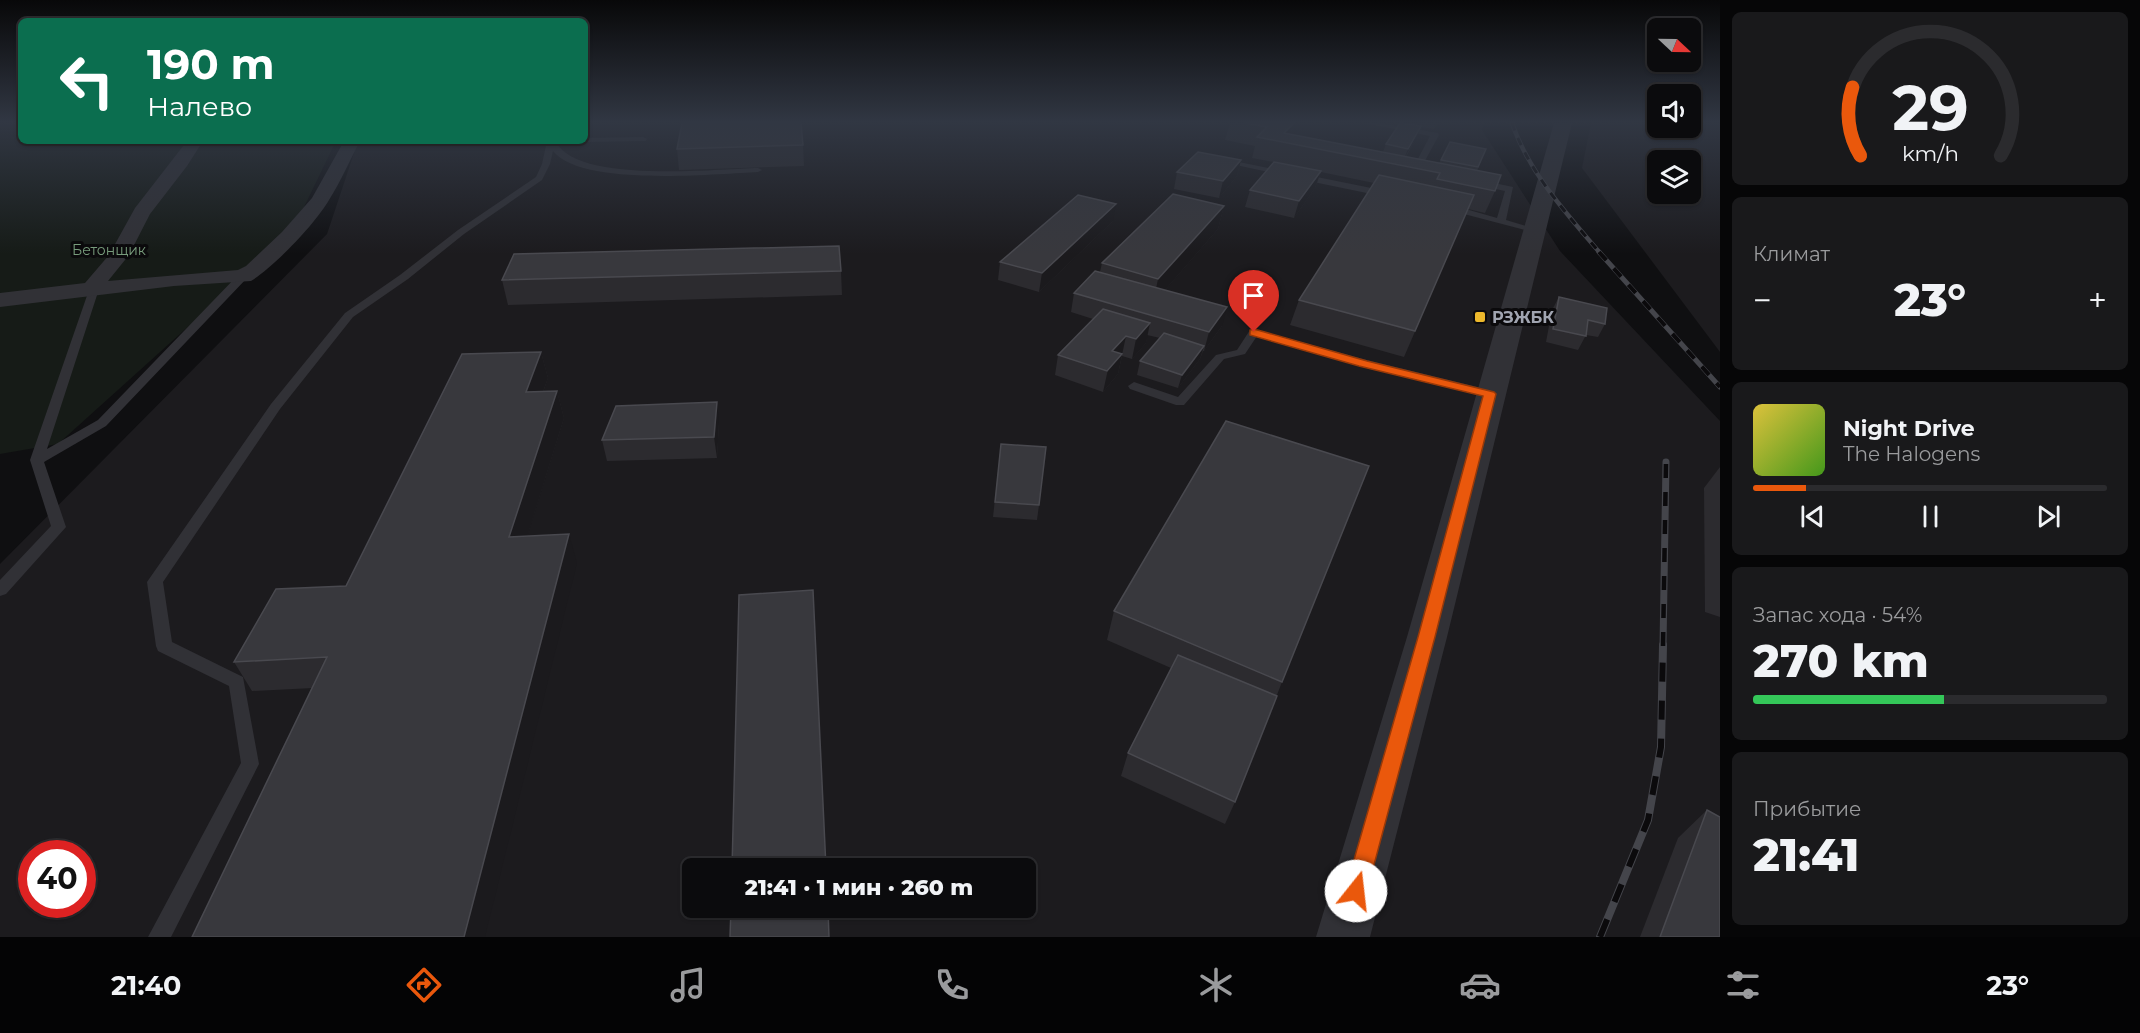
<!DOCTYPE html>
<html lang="ru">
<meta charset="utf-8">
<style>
body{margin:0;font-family:Montserrat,sans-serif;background:#19191b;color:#f1f3f6;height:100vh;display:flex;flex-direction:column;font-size:22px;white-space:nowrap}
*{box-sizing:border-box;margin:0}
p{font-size:20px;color:#9a9b9d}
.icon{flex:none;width:33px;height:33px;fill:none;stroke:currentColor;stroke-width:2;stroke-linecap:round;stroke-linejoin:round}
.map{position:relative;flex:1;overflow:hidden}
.side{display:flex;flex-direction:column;gap:12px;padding:12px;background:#060607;width:420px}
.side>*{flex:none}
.top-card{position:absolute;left:18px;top:18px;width:570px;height:126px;border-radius:9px;box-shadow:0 2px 4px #0004,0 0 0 2px #2b2b2e;background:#0b6e4f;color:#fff;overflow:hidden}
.needle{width:39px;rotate:112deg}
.tools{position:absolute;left:1647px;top:18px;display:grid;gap:12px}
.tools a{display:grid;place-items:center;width:54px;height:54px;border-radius:9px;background:#0b0b0d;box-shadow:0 2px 4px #0004,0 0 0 2px #2b2b2e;font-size:30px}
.speed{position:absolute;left:18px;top:840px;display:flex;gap:12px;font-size:30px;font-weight:700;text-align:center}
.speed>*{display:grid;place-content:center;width:78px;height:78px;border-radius:50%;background:#0b0b0d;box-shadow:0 2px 4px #0004,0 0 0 2px #2b2b2e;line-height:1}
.speed .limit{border:9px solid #d22;background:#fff;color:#111}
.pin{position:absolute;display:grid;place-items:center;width:51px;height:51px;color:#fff;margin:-62px -26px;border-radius:50% 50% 50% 0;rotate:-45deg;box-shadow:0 0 6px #0007}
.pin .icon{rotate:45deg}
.me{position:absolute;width:66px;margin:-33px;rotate:16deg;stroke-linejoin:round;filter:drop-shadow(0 0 4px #0008)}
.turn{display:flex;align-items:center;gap:21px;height:126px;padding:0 30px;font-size:27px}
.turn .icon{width:78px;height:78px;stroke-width:2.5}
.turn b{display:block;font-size:42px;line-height:51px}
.big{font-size:45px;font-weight:800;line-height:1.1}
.side .tile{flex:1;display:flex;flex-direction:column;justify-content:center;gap:9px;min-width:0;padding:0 21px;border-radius:9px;background:#19191b}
.side .dial{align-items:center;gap:0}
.dial svg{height:156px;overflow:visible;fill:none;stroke:#2b2b2e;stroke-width:7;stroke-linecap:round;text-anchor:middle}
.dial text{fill:#f1f3f6;stroke:none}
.song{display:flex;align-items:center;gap:18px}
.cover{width:72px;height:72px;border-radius:9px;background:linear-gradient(135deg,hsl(50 70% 55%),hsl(100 70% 35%))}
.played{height:6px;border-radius:3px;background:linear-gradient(90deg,#ea580c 15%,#2b2b2e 15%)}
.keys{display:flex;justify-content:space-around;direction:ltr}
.heat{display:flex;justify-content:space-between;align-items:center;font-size:33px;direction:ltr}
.charge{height:9px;border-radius:4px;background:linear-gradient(90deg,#34c759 54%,#2b2b2e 0)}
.trip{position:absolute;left:682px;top:858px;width:354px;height:60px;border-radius:9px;background:#0b0b0d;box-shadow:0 2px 4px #0004,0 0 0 2px #2b2b2e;font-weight:800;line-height:60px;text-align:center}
.tabs{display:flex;height:96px;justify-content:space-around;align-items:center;background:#040405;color:#9a9b9d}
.tabs .icon{width:42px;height:42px}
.tabs .on{color:#ea580c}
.tabs b{font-size:27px;color:#f1f3f6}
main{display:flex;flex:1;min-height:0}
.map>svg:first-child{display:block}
.built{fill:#1c1b1e;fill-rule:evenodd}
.green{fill:#161b17}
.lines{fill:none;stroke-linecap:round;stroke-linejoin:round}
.service{fill:#313136;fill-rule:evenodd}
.minor{fill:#313136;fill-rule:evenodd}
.tertiary{fill:#313136;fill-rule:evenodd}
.rail-far3-casing{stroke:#44454b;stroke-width:4.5}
.rail-far2-casing{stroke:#44454b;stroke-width:5}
.rail-far1-casing{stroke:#44454b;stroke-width:7}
.rail-casing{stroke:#44454b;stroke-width:8}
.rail-far3{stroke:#0b0a0c;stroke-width:3;stroke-dasharray:8;stroke-linecap:butt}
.rail-far2{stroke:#0b0a0c;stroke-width:4;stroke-dasharray:11;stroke-linecap:butt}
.rail-far1{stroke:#0b0a0c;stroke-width:4.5;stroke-dasharray:14;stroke-linecap:butt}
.rail{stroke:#0b0a0c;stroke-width:6;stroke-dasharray:19;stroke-linecap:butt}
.wall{fill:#2c2b2f}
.shaded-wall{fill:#1b1a1d}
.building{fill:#38383d;stroke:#49494f;stroke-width:1.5}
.route{fill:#ea580c;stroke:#983908;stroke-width:1.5}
.poi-dot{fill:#ecb82c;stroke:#0b0a0c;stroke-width:2}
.labels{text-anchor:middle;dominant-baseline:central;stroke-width:6;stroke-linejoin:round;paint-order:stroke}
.far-park-label{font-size:14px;fill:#789c7c;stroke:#0b0a0c}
.poi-label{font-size:16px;font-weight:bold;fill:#a1a5b1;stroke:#0b0a0c;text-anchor:start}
</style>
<main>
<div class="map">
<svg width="1720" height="937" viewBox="0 0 1720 937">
<rect width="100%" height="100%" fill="#0f0f11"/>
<g class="built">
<path d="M585,123H1484L1482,130L1560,251L1720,421V937H0V564L327,234L358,141H585ZM32,854H82V904H32ZM693,868H1026V908H693Z"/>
<path d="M1591,123H1657L1658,128H1690L1691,123H1720V352L1582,168ZM1658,160H1690V194H1658Z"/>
</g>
<polygon class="green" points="0,123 21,123 21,141 336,141 291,234 58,444 0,454"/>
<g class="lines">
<g class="service">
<polygon points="1364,123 1379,123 1438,133 1439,135 1421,168 1426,169 1426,173 1412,170 1430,136"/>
<polygon points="643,137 647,139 646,141 585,142 582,141 585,141 585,138"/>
<path d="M547,141H556C574,184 716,169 758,168L762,170L758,172C714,174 581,187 553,151L550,164L542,180L464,234L408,279L353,317L280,409L163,582L172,642L243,677L259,764L171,937H148L241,763L229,686L158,651L156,646L147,582L271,404L345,313L400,275L458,230L536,177L542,164Z"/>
<polygon points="1219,158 1283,171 1287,173 1283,175 1222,162 1219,162"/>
<polygon points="1302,174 1386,191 1390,194 1386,197 1299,179 1299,175"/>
<polygon points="1480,180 1513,187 1506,220 1536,229 1536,233 1445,209 1445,205 1448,204 1497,218 1505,191 1477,185 1476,183"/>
<polygon points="243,273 247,274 247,278 106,426 44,462 66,527 6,594 0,596 0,580 51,526 30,460 90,287 98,287 99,289 47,449 98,420 239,274"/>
<polygon points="1254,329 1367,360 1494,391 1496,394 1490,398 1359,365 1257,336 1245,354 1224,359 1184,405 1176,405 1130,389 1128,386 1134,382 1178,397 1216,355 1237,350 1250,330"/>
</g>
<path class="minor" d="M187,141H203L187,166L150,214L129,255L108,281L238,270L246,266L282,232L312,198L344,141H360C350,160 341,181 329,200C315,224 275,266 251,281L174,286L0,307V293L85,283L109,255L135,208Z"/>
<polygon class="tertiary" points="1554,123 1572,123 1447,637 1370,937 1316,937 1407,637"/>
<defs>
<path id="rail-far3" d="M1512,123C1529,173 1567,214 1600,253"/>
<polyline id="rail-far2" points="1599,252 1720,387"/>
<polyline id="rail-far1" points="1663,646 1666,462"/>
<polyline id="rail" points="1600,937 1648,820 1661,747 1663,645"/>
</defs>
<use href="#rail-far3" class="rail-far3-casing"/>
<use href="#rail-far2" class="rail-far2-casing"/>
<use href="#rail-far1" class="rail-far1-casing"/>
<use href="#rail" class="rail-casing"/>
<use href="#rail-far3" class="rail-far3"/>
<use href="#rail-far2" class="rail-far2"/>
<use href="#rail-far1" class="rail-far1"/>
<use href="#rail" class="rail"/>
</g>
<g class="wall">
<polygon points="1230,123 1306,123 1295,135 1383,152 1386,144 1400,123 1399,123 1438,123 1434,129 1421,127 1417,136 1406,157 1439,163 1441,160 1486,149 1477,171 1495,191 1485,213 1468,209 1404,357 1290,325 1299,300 1374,183 1321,172 1315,188 1294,218 1245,207 1250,190 1274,162 1252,158 1255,146 1225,140"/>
<polygon points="803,145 804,166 679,170 677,149"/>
<polygon points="1241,160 1237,176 1219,198 1174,189 1177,172"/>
<polygon points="1224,206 1218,229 1165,290 1222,326 1204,351 1203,351 1200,359 1178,388 1137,375 1140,361 1160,338 1147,335 1146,343 1132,359 1122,356 1118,374 1103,392 1055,375 1058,355 1093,319 1071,312 1074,293 1100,272 1102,263"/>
<polygon points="1113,221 1039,292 998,280 1000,262"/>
<polygon points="841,271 842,295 508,305 502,280"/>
<polygon points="1559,297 1605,324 1598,337 1586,335 1578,350 1546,342 1552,310"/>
<polygon points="541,352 548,378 543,392 557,391 564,418 527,536 577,563 313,688 252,691 234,662 346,586"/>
<polygon points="719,423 717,458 607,461 602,440"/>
<polygon points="1001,444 1039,505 1037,520 993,517"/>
<polygon points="1720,467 1720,617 1705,612 1704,488"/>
<polygon points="1114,611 1282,682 1235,802 1225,824 1121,776 1128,753 1171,668 1107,640"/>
<polygon points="1707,810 1720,937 1640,937 1678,838"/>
</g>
<g class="shaded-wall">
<polygon points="1294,123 1306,123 1288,143 1284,133"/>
<polygon points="1421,126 1417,136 1404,159 1408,149"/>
<polygon points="393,141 449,141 394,145"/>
<polygon points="1241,160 1237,176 1219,198 1223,181"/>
<polygon points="1321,171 1315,188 1294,218 1299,201"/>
<polygon points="1116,204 1113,221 1039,292 1042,273"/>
<polygon points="1224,206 1218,229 1153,304 1158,279"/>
<polygon points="1227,307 1222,326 1204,351 1209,332"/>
<polygon points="1150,323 1146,343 1132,359 1136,339"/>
<polygon points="1126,336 1118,374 1103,392 1112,351"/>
<polygon points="1204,346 1200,359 1178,388 1182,375"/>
<polygon points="541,352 548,378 533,419 526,392"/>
<polygon points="557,391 564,418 518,566 509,537"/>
<polygon points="717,402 719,423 717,458 714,437"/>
<polygon points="569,534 577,563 485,937 464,937"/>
</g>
<g class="building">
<polygon points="682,123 801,123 803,145 677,149"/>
<polygon points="1245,123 1294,123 1284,133 1501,175 1495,191 1437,179 1440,173 1257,137 1267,127"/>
<polygon points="1400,123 1421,126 1408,149 1386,144"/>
<polygon points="1450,142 1486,149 1478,167 1441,160"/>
<polygon points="1198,152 1241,160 1223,181 1177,172"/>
<polygon points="1274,162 1321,171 1299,201 1250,190"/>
<polygon points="1379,175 1474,195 1415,331 1299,300"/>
<polygon points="1173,194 1224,206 1158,279 1102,263"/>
<polygon points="1078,195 1116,204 1042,273 1000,262"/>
<polygon points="839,246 841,271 502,280 514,254"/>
<polygon points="1095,271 1227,307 1209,332 1074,293"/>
<polygon points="1559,297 1607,308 1605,324 1588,320 1586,336 1553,329"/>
<polygon points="1103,309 1150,323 1136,339 1126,336 1112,351 1122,354 1107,371 1058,355"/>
<polygon points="1164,333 1204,346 1182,375 1140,361"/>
<polygon points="541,352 526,392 557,391 509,537 569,534 464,937 192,937 327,657 234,662 276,589 346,586 462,354"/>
<polygon points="717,402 714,437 602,440 616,406"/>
<polygon points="1226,421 1369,466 1282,682 1114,611"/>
<polygon points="1001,444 1046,447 1039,505 995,502"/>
<polygon points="813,590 826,868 732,868 739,595"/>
<polygon points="1178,655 1277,696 1235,802 1128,753"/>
<polygon points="1707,810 1720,817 1720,937 1660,937"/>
<polygon points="731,908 828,908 829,937 730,937"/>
</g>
<linearGradient id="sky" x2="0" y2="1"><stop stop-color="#080809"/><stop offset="0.48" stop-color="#313743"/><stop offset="1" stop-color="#313743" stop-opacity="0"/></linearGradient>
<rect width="1720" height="254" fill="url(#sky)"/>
<polygon class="route" points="1254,329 1367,361 1494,392 1496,394 1435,637 1367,891 1363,898 1356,901 1349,898 1345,891 1418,637 1483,396 1359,366 1250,335 1250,330"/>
<rect class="poi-dot" x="1474" y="311" width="12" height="12" rx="3"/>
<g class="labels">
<g class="far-park-label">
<text x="109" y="250">Бетонщик</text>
</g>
<g class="poi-label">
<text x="1492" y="317">РЗЖБК</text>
</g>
</g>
</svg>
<div class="tools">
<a><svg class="needle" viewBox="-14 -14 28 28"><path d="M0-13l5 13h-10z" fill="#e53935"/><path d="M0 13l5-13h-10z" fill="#9a9b9d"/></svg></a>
<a><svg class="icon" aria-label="sound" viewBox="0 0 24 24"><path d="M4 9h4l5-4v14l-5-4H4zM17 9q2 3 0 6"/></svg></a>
<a><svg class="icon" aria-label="layers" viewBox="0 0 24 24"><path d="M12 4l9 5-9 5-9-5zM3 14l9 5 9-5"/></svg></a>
</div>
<div class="speed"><div class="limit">40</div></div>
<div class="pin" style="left:1254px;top:332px;background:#d93025"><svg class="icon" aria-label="arrive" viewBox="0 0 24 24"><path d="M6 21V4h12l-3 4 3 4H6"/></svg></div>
<svg class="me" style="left:1356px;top:891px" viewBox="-20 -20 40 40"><circle r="19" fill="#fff"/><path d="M0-13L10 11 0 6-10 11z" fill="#ea580c"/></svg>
<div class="trip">21:41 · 1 мин · 260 m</div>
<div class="top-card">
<div class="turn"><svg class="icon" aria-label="left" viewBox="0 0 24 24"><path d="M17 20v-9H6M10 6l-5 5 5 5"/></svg><div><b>190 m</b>Налево</div></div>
</div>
</div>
<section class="side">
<div class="tile dial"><svg viewBox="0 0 100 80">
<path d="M14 69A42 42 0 1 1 86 69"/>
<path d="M14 69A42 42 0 0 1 10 34" stroke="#ea580c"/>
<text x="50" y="56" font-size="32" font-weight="700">29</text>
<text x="50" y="72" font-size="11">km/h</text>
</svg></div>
<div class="tile"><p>Климат</p>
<div class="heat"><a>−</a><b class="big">23°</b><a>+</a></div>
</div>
<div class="tile">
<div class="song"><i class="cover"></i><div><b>Night Drive</b><p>The Halogens</p></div></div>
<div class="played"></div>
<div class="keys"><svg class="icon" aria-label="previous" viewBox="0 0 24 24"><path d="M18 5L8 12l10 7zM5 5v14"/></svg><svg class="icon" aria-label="pause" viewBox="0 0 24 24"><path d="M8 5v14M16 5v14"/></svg><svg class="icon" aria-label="next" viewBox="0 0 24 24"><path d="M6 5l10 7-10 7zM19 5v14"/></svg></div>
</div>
<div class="tile"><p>Запас хода · 54%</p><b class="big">270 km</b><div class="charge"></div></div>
<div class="tile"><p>Прибытие</p><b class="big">21:41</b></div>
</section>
</main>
<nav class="tabs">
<b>21:40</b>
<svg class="icon on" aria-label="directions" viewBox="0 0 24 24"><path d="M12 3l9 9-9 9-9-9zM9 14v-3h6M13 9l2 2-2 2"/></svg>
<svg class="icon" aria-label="music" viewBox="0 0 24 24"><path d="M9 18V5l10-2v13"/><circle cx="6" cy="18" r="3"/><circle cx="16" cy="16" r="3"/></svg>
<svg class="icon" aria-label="phone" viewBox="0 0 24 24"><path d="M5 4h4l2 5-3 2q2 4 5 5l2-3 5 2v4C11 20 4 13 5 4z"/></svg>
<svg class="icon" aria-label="climate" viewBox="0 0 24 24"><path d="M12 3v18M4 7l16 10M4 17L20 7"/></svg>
<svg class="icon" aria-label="car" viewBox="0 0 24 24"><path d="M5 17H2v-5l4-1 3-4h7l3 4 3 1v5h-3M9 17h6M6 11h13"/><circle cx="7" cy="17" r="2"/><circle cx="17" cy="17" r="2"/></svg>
<svg class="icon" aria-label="filters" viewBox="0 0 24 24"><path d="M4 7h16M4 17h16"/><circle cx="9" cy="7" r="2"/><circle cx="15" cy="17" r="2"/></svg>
<b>23°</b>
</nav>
